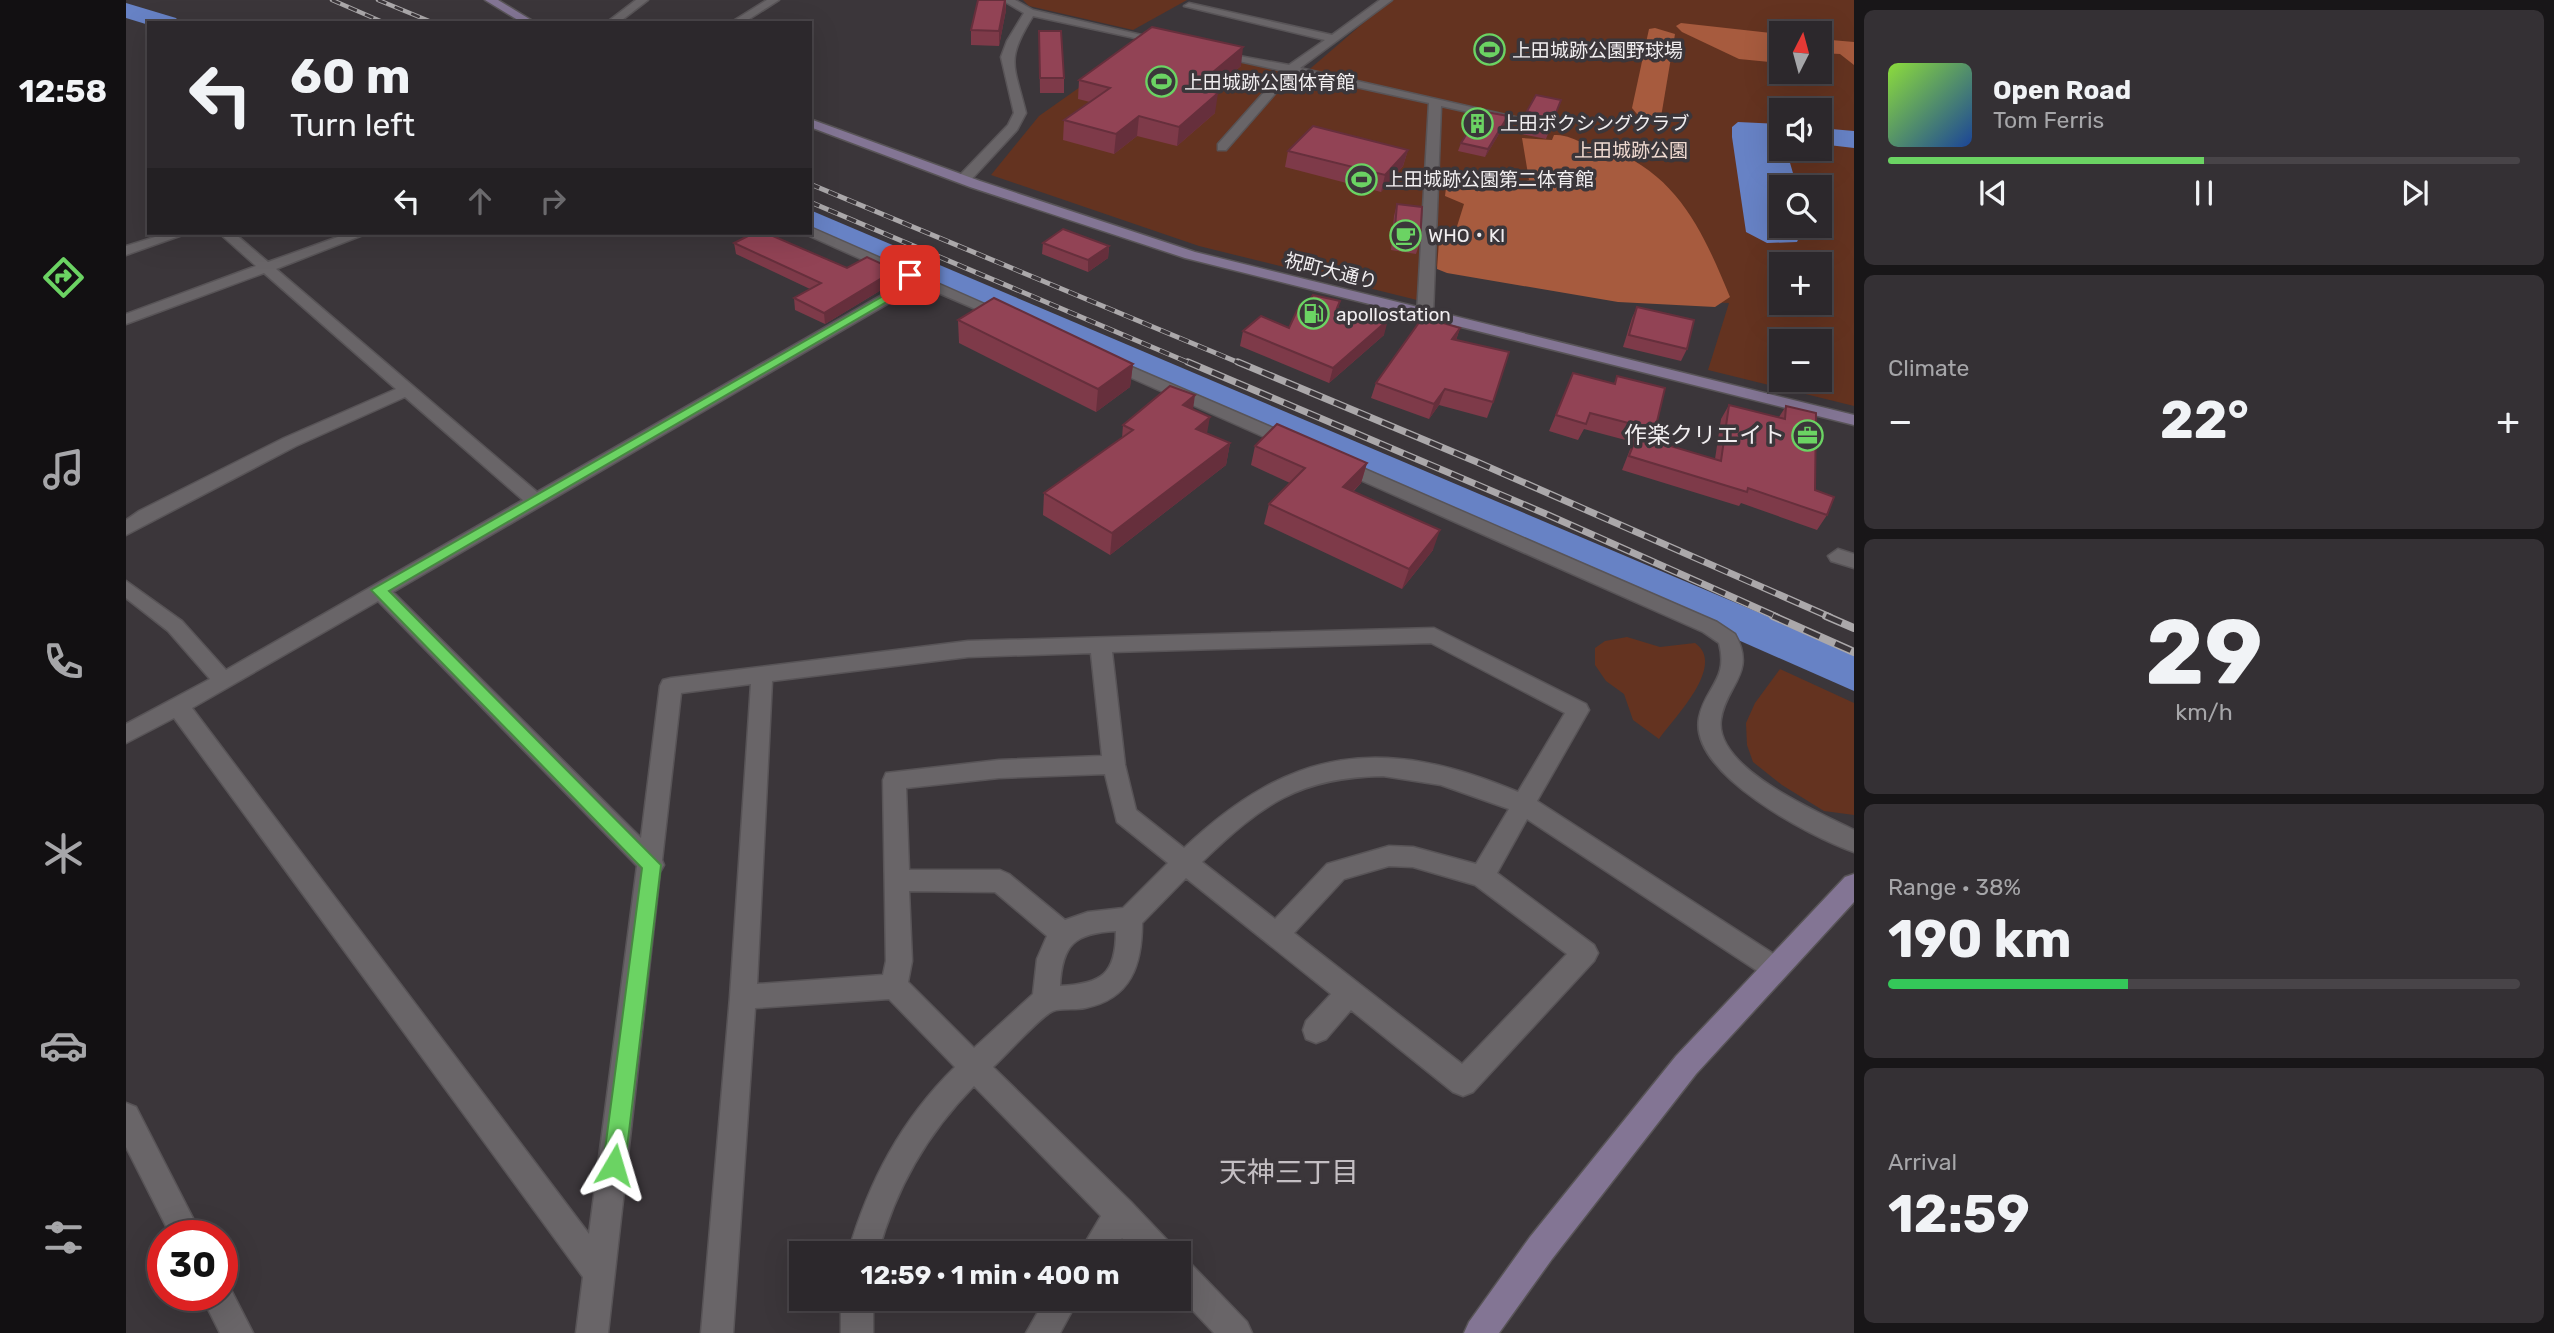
<!DOCTYPE html>
<meta charset="utf-8">
<style>
body{margin:0;font-family:Rubik,"Noto Sans JP",sans-serif;background:#343034;color:#f1f3f6;height:100vh;display:flex;flex-direction:column;font-size:26px;white-space:nowrap}
*{box-sizing:border-box;margin:0}
p{font-size:23px;color:#a6a6a9}
.icon{flex:none;width:38px;height:38px;fill:none;stroke:currentColor;stroke-width:2;stroke-linecap:round;stroke-linejoin:round}
.map{position:relative;flex:1;overflow:hidden}
.details{display:flex;flex-direction:column;gap:10px;padding:10px;background:#181618;width:700px}
.details>*{flex:none}
.top-card{position:absolute;left:21px;top:21px;width:665px;height:214px;border-radius:0px;box-shadow:0 7px 28px #0002,0 0 0 2px #484448;background:#2c282c;color:#f1f3f6;overflow:hidden}
.needle{width:46px;rotate:6deg}
.fabs{position:absolute;left:1643px;top:21px;display:grid;gap:14px}
.fabs a{display:grid;place-items:center;width:63px;height:63px;border-radius:0px;background:#2c282c;box-shadow:0 7px 28px #0002,0 0 0 2px #484448;font-size:35px}
.speed{position:absolute;left:21px;top:1220px;display:flex;gap:14px;font-size:35px;font-weight:700;text-align:center}
.speed>*{display:grid;place-content:center;width:91px;height:91px;border-radius:50%;background:#2c282c;box-shadow:0 7px 28px #0002,0 0 0 2px #484448;line-height:1}
.speed .limit{border:10px solid #d22;background:#fff;color:#111}
.pin{position:absolute;display:grid;place-items:center;width:60px;height:60px;color:#fff;margin:-30px;border-radius:14px;box-shadow:0 4px 10px #0006}
.me{position:absolute;width:77px;margin:-38px;rotate:7deg;stroke-linejoin:round;filter:drop-shadow(0 0 5px #0008)}
.turn{display:flex;align-items:center;gap:24px;height:147px;padding:0 28px;font-size:32px}
.turn .icon{width:91px;height:91px;stroke-width:2.5}
.turn b{display:block;font-size:49px;line-height:60px}
.lanes{display:flex;align-items:center;height:66px;padding:0 28px;background:#0003;justify-content:center;gap:35px;direction:ltr}
.lanes .off{opacity:.35}
.big{font-size:52px;font-weight:700;line-height:1.1}
.details .tile{flex:1;display:flex;flex-direction:column;justify-content:center;gap:10px;min-width:0;padding:0 24px;border-radius:10px;background:#343034}
.details .dial{align-items:center;gap:0}
.dial b{font-size:91px;line-height:1}
.song{display:flex;align-items:center;gap:21px}
.cover{width:84px;height:84px;border-radius:10px;background:linear-gradient(135deg,hsl(90 70% 55%),hsl(220 70% 35%))}
.played{height:7px;border-radius:4px;background:linear-gradient(90deg,#6bd363 50%,#484448 50%)}
.keys{display:flex;justify-content:space-around;direction:ltr}
.heat{display:flex;justify-content:space-between;align-items:center;font-size:38px;direction:ltr}
.charge{height:10px;border-radius:5px;background:linear-gradient(90deg,#34c759 38%,#484448 0)}
.trip{position:absolute;left:663px;top:1241px;width:402px;height:70px;border-radius:0px;background:#2c282c;box-shadow:0 7px 28px #0002,0 0 0 2px #484448;font-weight:700;line-height:70px;text-align:center}
main{display:flex;flex:1;min-height:0}
.tabs{display:flex;flex-direction:column;width:126px;justify-content:space-around;align-items:center;background:#121012;color:#a6a6a9}
.tabs .icon{width:49px;height:49px}
.tabs .current{color:#6bd363}
.tabs b{font-size:32px;color:#f1f3f6}
.map>svg:first-child{display:block}
.green{fill:#643320;fill-rule:evenodd}
.forest{fill:#a75b3e}
.water{fill:#6782c5}
.lines{fill:none;stroke-linecap:round;stroke-linejoin:round}
.river{fill:#6782c5;fill-rule:evenodd}
.street-casing{stroke:#585457;stroke-width:3}
.secondary-casing{stroke:#585457;stroke-width:3}
.street{fill:#696568;fill-rule:evenodd}
.secondary{fill:#837594;fill-rule:evenodd}
.rail-far3-casing{stroke:#aba8aa;stroke-width:4.5}
.rail-far2-casing{stroke:#aba8aa;stroke-width:5}
.rail-far1-casing{stroke:#aba8aa;stroke-width:7}
.rail-casing{stroke:#aba8aa;stroke-width:8}
.rail-far3{stroke:#3b363a;stroke-width:2.5;stroke-dasharray:9;stroke-linecap:butt}
.rail-far2{stroke:#3b363a;stroke-width:3.5;stroke-dasharray:10;stroke-linecap:butt}
.rail-far1{stroke:#3b363a;stroke-width:4.5;stroke-dasharray:13;stroke-linecap:butt}
.rail{stroke:#3b363a;stroke-width:5;stroke-dasharray:17;stroke-linecap:butt}
.wall{fill:#7e3a49}
.shaded-wall{fill:#662f3c}
.building{fill:#924355;stroke:#662f3c;stroke-width:2}
.route{fill:#6bd363;stroke:#468940;stroke-width:2}
.labels{text-anchor:middle;dominant-baseline:central;stroke-width:7;stroke-linejoin:round;paint-order:stroke}
.far-poi-label{font-size:19px;fill:#f1eef0;stroke:#3b363a;text-anchor:start}
.far-park-label{font-size:19px;fill:#efd9d0;stroke:#3b363a}
.far-street-label{font-size:19px;fill:#f1eef0;stroke:#3b363a}
.poi-label{font-size:23px;fill:#f1eef0;stroke:#3b363a;text-anchor:end}
.near-neighbourhood-label{font-size:28px;fill:#c4bfc3;stroke:#3b363a}
</style>
<main>
<nav class="tabs">
<b>12:58</b>
<svg class="icon current" aria-label="directions" viewBox="0 0 24 24"><path d="M12 3l9 9-9 9-9-9zM9 14v-3h6M13 9l2 2-2 2"/></svg>
<svg class="icon" aria-label="music" viewBox="0 0 24 24"><path d="M9 18V5l10-2v13"/><circle cx="6" cy="18" r="3"/><circle cx="16" cy="16" r="3"/></svg>
<svg class="icon" aria-label="phone" viewBox="0 0 24 24"><path d="M5 4h4l2 5-3 2q2 4 5 5l2-3 5 2v4C11 20 4 13 5 4z"/></svg>
<svg class="icon" aria-label="climate" viewBox="0 0 24 24"><path d="M12 3v18M4 7l16 10M4 17L20 7"/></svg>
<svg class="icon" aria-label="car" viewBox="0 0 24 24"><path d="M5 17H2v-5l4-1 3-4h7l3 4 3 1v5h-3M9 17h6M6 11h13"/><circle cx="7" cy="17" r="2"/><circle cx="17" cy="17" r="2"/></svg>
<svg class="icon" aria-label="filters" viewBox="0 0 24 24"><path d="M4 7h16M4 17h16"/><circle cx="9" cy="7" r="2"/><circle cx="15" cy="17" r="2"/></svg>
</nav>
<div class="map">
<svg width="1728" height="1333" viewBox="0 0 1728 1333">
<rect width="100%" height="100%" fill="#3b363a"/>
<g class="green">
<polygon points="897,0 1061,0 1007,30 903,6"/>
<path d="M1264,0H1728V406L1582,370L1603,303L1487,299L1297,264L1291,300L1073,246L865,175L913,116L1022,39L1178,74ZM1656,33H1694V72H1656ZM1656,110H1694V149H1656ZM1656,187H1694V226H1656ZM1656,264H1694V303H1656ZM1656,341H1694V380H1656Z"/>
<path d="M1501,637L1534,647L1569,643C1601,665 1548,718 1533,739L1507,720L1498,694L1480,681L1469,665V648L1479,641Z"/>
<polygon points="1654,669 1728,703 1728,815 1698,811 1656,785 1627,762 1621,745 1620,723 1629,703"/>
</g>
<g class="forest">
<polygon points="1555,23 1655,34 1655,63 1613,59 1556,32 1550,26"/>
<polygon points="1529,28 1549,34 1535,117 1511,114 1506,108 1523,29"/>
<polygon points="1694,39 1728,42 1728,65 1714,54 1694,53"/>
<path d="M1428,135C1440,134 1448,140 1459,143C1469,146 1480,147 1490,152C1555,179 1579,237 1604,297L1589,307L1492,302L1321,273L1311,269L1313,241L1328,236L1338,204L1319,196L1322,172L1397,182L1403,180L1396,138L1426,140Z"/>
</g>
<g class="water">
<polygon points="1612,122 1655,124 1656,149 1660,149 1671,187 1656,187 1656,226 1674,226 1675,233 1671,242 1641,243 1620,232 1606,137 1606,127"/>
<polygon points="1694,128 1728,131 1728,148 1694,144"/>
</g>
<g class="lines">
<g class="river">
<polygon points="0,3 50,18 54,23 23,25 0,18"/>
<polygon points="684,210 1728,653 1728,691 684,231"/>
</g>
<defs>
<g id="street">
<polygon points="510,0 522,0 492,23 480,23"/>
<polygon points="641,0 653,0 617,23 604,23"/>
<path d="M876,0H889L907,10L1046,42L1041,45L907,16C879,61 888,64 900,113L891,130L842,183L837,184L830,180L832,177L882,125L888,113L875,57L881,41L898,13Z"/>
<polygon points="1254,0 1266,0 1174,68 1411,122 1405,126 1315,106 1307,314 1299,319 1291,314 1303,103 1167,73 1100,150 1092,150 1092,144 1157,71 1086,55 1086,51 1163,65 1199,40 1058,6 1063,3 1206,35"/>
<path d="M684,227L888,317L885,320H875L794,285L267,592L515,838L534,686L537,680L545,678L842,641L1308,628L1460,704L1463,710L1411,801L1657,960L1661,968L1657,976L1648,980L1639,976L1401,819L1371,873L1468,945L1472,953L1468,961L1347,1092L1337,1096L1327,1092L1225,1010L1200,1039L1190,1043L1180,1039L1177,1030L1180,1021L1205,994L1060,878L1016,923C1016,965 1005,999 959,1008C949,1010 936,1008 927,1011C916,1015 878,1057 867,1067L1005,1202L1043,1242L1047,1253H1011L996,1238L986,1253H953L975,1216L848,1086C800,1135 770,1188 752,1253H722C743,1181 775,1120 829,1067L763,999L629,1008L607,1333H575L604,997L625,684L555,693L536,860L538,865L534,872L482,1333H450L457,1277L48,718L0,743V724L84,679L42,631L0,598V581L56,621L100,670L397,500L279,397L170,446L0,535V520L13,511L158,438L270,389L138,273L0,324V314L130,266L93,233H108L142,262L223,233H242L150,269L411,492L782,280L679,234L684,233ZM252,601L511,866L463,1234L66,708ZM1305,643L1439,713L1392,792C1257,735 1166,746 1058,848L1010,810L999,765L986,652ZM965,653L976,756L873,760L760,773L757,780L760,961L757,975L631,984L646,681L842,657ZM979,774L991,822L1042,863L997,908L962,912L939,920L883,874L874,870H783L780,788L873,778ZM1257,776L1315,785L1383,809L1350,864L1287,847L1263,846L1201,864L1149,919L1076,862C1135,805 1173,777 1257,776ZM1263,866L1287,867L1349,885L1441,954L1336,1064L1168,933L1218,879ZM783,891L869,892L921,936L911,959L907,994L848,1048L782,982L786,961ZM990,931C990,974 976,984 934,986C936,944 949,933 990,931Z"/>
<polygon points="42,233 62,233 0,255 0,246"/>
<polygon points="980,356 1175,440 1178,444 1175,448 1163,448 974,364 972,361"/>
<path d="M1211,457L1591,622L1609,634C1631,673 1600,685 1595,719C1587,768 1692,812 1728,830V852C1685,837 1563,774 1573,718C1579,687 1603,680 1593,643L1577,632L1205,467L1202,463L1205,459Z"/>
<polygon points="1712,549 1728,554 1728,568 1705,561 1702,556"/>
<polygon points="0,1103 10,1107 76,1236 45,1236 0,1147"/>
<polygon points="1054,1260 1065,1264 1121,1322 1126,1333 1088,1333 1054,1297"/>
<polygon points="96,1282 102,1284 127,1333 94,1333 75,1295 96,1295"/>
<rect x="715" y="1298" width="32" height="35"/>
<polygon points="920,1298 953,1298 934,1333 900,1333"/>
</g>
<g id="secondary">
<polygon points="359,0 372,0 410,23 397,23"/>
<polygon points="684,119 854,181 1069,252 1728,415 1728,425 1059,258 844,187 684,127"/>
<polygon points="1728,874 1728,902 1570,1074 1426,1259 1373,1333 1338,1333 1343,1322 1404,1237 1550,1056 1719,877"/>
</g>
</defs>
<use href="#street" class="street-casing"/>
<use href="#secondary" class="secondary-casing"/>
<use href="#street" class="street"/>
<use href="#secondary" class="secondary"/>
<defs>
<g id="rail-far3">
<polyline points="206,0 259,23"/>
<polyline points="252,0 308,23"/>
</g>
<g id="rail-far2">
<polyline points="684,184 1116,364"/>
<polyline points="684,202 1066,364"/>
</g>
<g id="rail-far1">
<polyline points="1062,362 1420,514 1651,617"/>
<polyline points="1112,362 1351,462 1704,617"/>
</g>
<g id="rail">
<polyline points="1647,616 1728,652"/>
<polyline points="1700,616 1728,628"/>
</g>
</defs>
<use href="#rail-far3" class="rail-far3-casing"/>
<use href="#rail-far2" class="rail-far2-casing"/>
<use href="#rail-far1" class="rail-far1-casing"/>
<use href="#rail" class="rail-casing"/>
<use href="#rail-far3" class="rail-far3"/>
<use href="#rail-far2" class="rail-far2"/>
<use href="#rail-far1" class="rail-far1"/>
<use href="#rail" class="rail"/>
</g>
<g class="wall">
<polygon points="852,0 880,0 880,10 873,46 845,45 845,30"/>
<polygon points="913,31 938,78 938,93 914,93"/>
<polygon points="1115,66 1084,92 1089,113 1051,146 1011,136 988,154 937,140 938,120 964,102 952,99 953,80"/>
<polygon points="1435,100 1420,139 1390,133 1392,128 1410,121 1399,117 1401,111"/>
<polygon points="1382,116 1379,124 1359,157 1332,151 1335,143"/>
<polygon points="1282,150 1277,166 1255,192 1159,167 1162,151"/>
<polygon points="1271,204 1294,242 1290,254 1265,250 1268,216"/>
<polygon points="608,243 721,268 769,270 770,281 699,324 669,310 668,298 684,289 610,254"/>
<polygon points="917,243 983,246 982,258 962,272 916,254"/>
<polygon points="1214,301 1212,308 1258,335 1203,383 1114,346 1117,331 1163,328"/>
<polygon points="1511,307 1561,349 1555,361 1497,347 1506,318"/>
<polygon points="832,320 1007,364 1004,387 970,412 833,343"/>
<polygon points="1334,328 1330,340 1367,402 1361,418 1313,405 1303,419 1245,398 1250,383"/>
<polygon points="1447,373 1488,384 1491,376 1529,430 1524,440 1589,459 1595,419 1603,405 1653,417 1660,406 1689,490 1701,515 1691,530 1615,503 1613,506 1496,470 1507,442 1458,429 1452,440 1423,431"/>
<polygon points="1067,410 1081,433 1104,443 1100,465 984,555 917,515 918,493 996,438 997,425"/>
<polygon points="1129,446 1241,463 1235,483 1227,492 1307,550 1276,589 1138,524 1143,504 1164,483 1125,465"/>
</g>
<g class="shaded-wall">
<polygon points="879,0 880,10 873,46 873,31"/>
<polygon points="1117,47 1115,66 1066,107 1068,88"/>
<polygon points="1092,93 1089,113 1051,146 1053,127"/>
<polygon points="1013,116 1011,136 988,154 990,134"/>
<polygon points="1382,116 1379,124 1359,157 1362,149"/>
<polygon points="1282,150 1277,166 1255,192 1259,175"/>
<polygon points="983,246 982,258 962,272 962,260"/>
<polygon points="769,270 770,281 699,324 698,313"/>
<polygon points="1262,320 1258,335 1203,383 1207,368"/>
<polygon points="1334,328 1329,343 1326,339"/>
<polygon points="1007,364 1004,387 970,412 972,389"/>
<polygon points="1319,389 1313,405 1303,419 1308,404"/>
<polygon points="1069,395 1066,417 1057,405"/>
<polygon points="1084,417 1080,439 1070,429"/>
<polygon points="1104,443 1100,465 984,555 986,533"/>
<polygon points="1241,463 1235,483 1211,507 1217,487"/>
<polygon points="1314,530 1307,550 1276,589 1283,569"/>
</g>
<g class="building">
<polygon points="852,0 879,0 873,31 845,30"/>
<polygon points="1026,27 1117,47 1068,88 1092,93 1053,127 1013,116 990,134 938,120 984,88 953,80"/>
<polygon points="913,31 935,31 938,78 914,78"/>
<polygon points="1410,95 1435,100 1422,133 1392,128 1396,121 1408,123 1415,117 1401,111"/>
<polygon points="1355,111 1382,116 1362,149 1335,143"/>
<polygon points="1187,126 1282,150 1259,175 1162,151"/>
<polygon points="1271,204 1296,207 1294,242 1268,239"/>
<polygon points="937,229 983,246 962,260 917,243"/>
<polygon points="628,233 640,233 721,268 741,257 769,270 698,313 668,298 695,283 608,243"/>
<polygon points="1187,295 1214,301 1211,308 1262,320 1207,368 1117,331 1135,316 1163,328 1174,304 1181,305"/>
<polygon points="868,298 1007,364 972,389 832,320"/>
<polygon points="1511,307 1568,320 1561,349 1503,335"/>
<polygon points="1297,317 1334,328 1326,339 1383,352 1367,402 1319,389 1308,404 1250,383"/>
<polygon points="1447,373 1489,384 1491,376 1539,388 1529,430 1464,413 1460,424 1430,415"/>
<polygon points="1044,386 1069,395 1057,405 1084,417 1070,429 1104,443 986,533 918,493 1007,430 997,425"/>
<polygon points="1603,405 1659,419 1660,406 1690,413 1689,490 1708,497 1701,515 1622,488 1621,492 1503,456 1511,436 1595,461"/>
<polygon points="1151,424 1241,463 1217,487 1314,530 1283,569 1143,504 1179,468 1129,446"/>
</g>
<polygon class="route" points="784,271 800,279 263,591 535,865 499,1165 496,1173 488,1176 480,1173 477,1165 516,868 245,590 785,280 778,275"/>
<defs>
<symbol id="stadium-ring" viewBox="-11 -11 22 22"><circle r="9.5" fill="#3b363a" stroke="#6bd363" stroke-width="1.5"/><path d="M0-5a6.5 5 0 1 0 0 10a6.5 5 0 1 0 0-10ZM-3.5-1.8h7v3.6h-7Z" fill="#6bd363"/></symbol>
<symbol id="building-ring" viewBox="-11 -11 22 22"><circle r="9.5" fill="#3b363a" stroke="#6bd363" stroke-width="1.5"/><path d="M-4-6H4V6H1V3H-1V6H-4ZM-2.5-4.3h1.7v1.8h-1.7ZM.8-4.3h1.7v1.8H.8ZM-2.5-1h1.7V.8h-1.7ZM.8-1h1.7V.8H.8Z" fill="#6bd363"/></symbol>
<symbol id="cafe-ring" viewBox="-11 -11 22 22"><circle r="9.5" fill="#3b363a" stroke="#6bd363" stroke-width="1.5"/><path d="M-5.5-4.5H6V0H3Q3 3.5 0 3.5H-2.5Q-5.5 3.5-5.5 0ZM3-3.2v2h1.7v-2ZM-6 4.5H4V6H-6Z" fill="#6bd363"/></symbol>
<symbol id="fuel-ring" viewBox="-11 -11 22 22"><circle r="9.5" fill="#3b363a" stroke="#6bd363" stroke-width="1.5"/><path d="M-5.5-6h7V0h2V4h1.3V-2.5L3-4.5l.8-.8L6-3V5H2.5V1h-1V6h-7ZM-4.2-4.7v3.2H.2V-4.7Z" fill="#6bd363"/></symbol>
<symbol id="office-ring" viewBox="-11 -11 22 22"><circle r="9.5" fill="#3b363a" stroke="#6bd363" stroke-width="1.5"/><path d="M-6-3h4V-5.5h4V-3h4V5H-6ZM-1-4.5V-3h2v-1.5ZM-6 0V1H6V0Z" fill="#6bd363"/></symbol>
</defs>
<g fill-rule="evenodd">
<use href="#stadium-ring" x="1346" y="32" width="35" height="35"/>
<use href="#stadium-ring" x="1018" y="64" width="35" height="35"/>
<use href="#building-ring" x="1334" y="106" width="35" height="35"/>
<use href="#stadium-ring" x="1218" y="162" width="35" height="35"/>
<use href="#cafe-ring" x="1262" y="218" width="35" height="35"/>
<use href="#fuel-ring" x="1170" y="296" width="35" height="35"/>
<use href="#office-ring" x="1664" y="418" width="35" height="35"/>
</g>
<g class="labels">
<g class="far-poi-label">
<text x="1386" y="50">上田城跡公園野球場</text>
<text x="1058" y="82">上田城跡公園体育館</text>
<text x="1374" y="123">上田ボクシングクラブ</text>
<text x="1259" y="179">上田城跡公園第二体育館</text>
<text x="1302" y="235">WHO・KI</text>
<text x="1210" y="314">apollostation</text>
</g>
<g class="far-park-label">
<text x="1505" y="150">上田城跡公園</text>
</g>
<g class="far-street-label">
<text transform="translate(1205 271) rotate(14)">祝町大通り</text>
</g>
<g class="poi-label">
<text x="1659" y="435">作楽クリエイト</text>
</g>
<g class="near-neighbourhood-label">
<text x="1163" y="1172">天神三丁目</text>
</g>
</g>
</svg>
<div class="fabs">
<a><svg class="needle" viewBox="-14 -14 28 28"><path d="M0-13l5 13h-10z" fill="#e53935"/><path d="M0 13l5-13h-10z" fill="#a6a6a9"/></svg></a>
<a><svg class="icon" aria-label="sound" viewBox="0 0 24 24"><path d="M4 9h4l5-4v14l-5-4H4zM17 9q2 3 0 6"/></svg></a>
<a><svg class="icon" aria-label="search" viewBox="0 0 24 24"><circle cx="10" cy="10" r="6"/><path d="M15 15l6 6"/></svg></a>
<a>+</a>
<a>−</a>
</div>
<div class="speed"><div class="limit">30</div></div>
<div class="pin" style="left:784px;top:275px;background:#d93025"><svg class="icon" aria-label="arrive" viewBox="0 0 24 24"><path d="M6 21V4h12l-3 4 3 4H6"/></svg></div>
<svg class="me" style="left:488px;top:1165px" viewBox="-20 -20 40 40"><path d="M0-17L14 15 0 8-14 15z" fill="#6bd363" stroke="#fff" stroke-width="4"/></svg>
<div class="trip">12:59 · 1 min · 400 m</div>
<div class="top-card">
<div class="turn"><svg class="icon" aria-label="left" viewBox="0 0 24 24"><path d="M17 20v-9H6M10 6l-5 5 5 5"/></svg><div><b>60 m</b>Turn left</div></div>
<div class="lanes"><svg class="icon" aria-label="left" viewBox="0 0 24 24"><path d="M17 20v-9H6M10 6l-5 5 5 5"/></svg><svg class="icon off" aria-label="ahead" viewBox="0 0 24 24"><path d="M12 20V5M6 11l6-6 6 6"/></svg><svg class="icon off" aria-label="right" viewBox="0 0 24 24"><path d="M7 20v-9h11M14 6l5 5-5 5"/></svg></div>
</div>
</div>
<section class="details">
<div class="tile">
<div class="song"><i class="cover"></i><div><b>Open Road</b><p>Tom Ferris</p></div></div>
<div class="played"></div>
<div class="keys"><svg class="icon" aria-label="previous" viewBox="0 0 24 24"><path d="M18 5L8 12l10 7zM5 5v14"/></svg><svg class="icon" aria-label="pause" viewBox="0 0 24 24"><path d="M8 5v14M16 5v14"/></svg><svg class="icon" aria-label="next" viewBox="0 0 24 24"><path d="M6 5l10 7-10 7zM19 5v14"/></svg></div>
</div>
<div class="tile"><p>Climate</p>
<div class="heat"><a>−</a><b class="big">22°</b><a>+</a></div>
</div>
<div class="tile dial"><b>29</b><p>km/h</p></div>
<div class="tile"><p>Range · 38%</p><b class="big">190 km</b><div class="charge"></div></div>
<div class="tile"><p>Arrival</p><b class="big">12:59</b></div>
</section>
</main>
